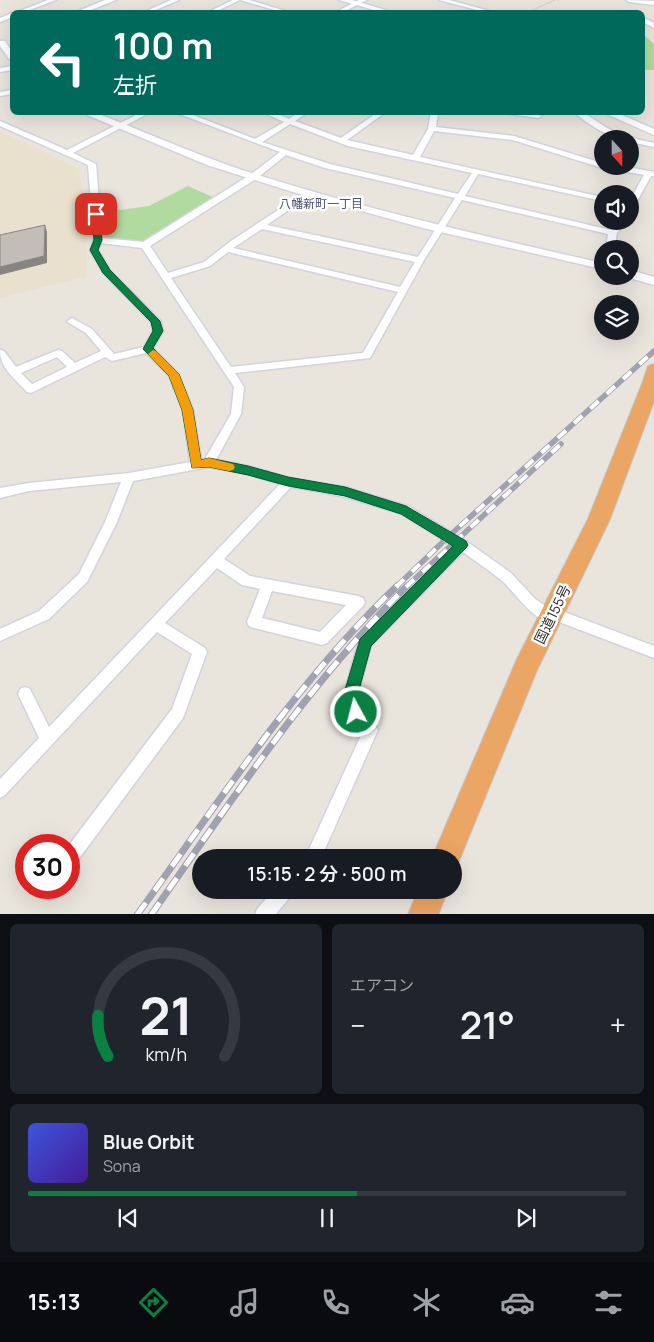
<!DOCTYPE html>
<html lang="ja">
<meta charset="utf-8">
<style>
body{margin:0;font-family:Manrope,"Noto Sans JP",sans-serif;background:#20242c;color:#f1f3f6;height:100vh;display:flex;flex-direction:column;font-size:19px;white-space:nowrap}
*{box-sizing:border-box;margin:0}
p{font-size:16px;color:#9ea1a6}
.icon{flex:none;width:28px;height:28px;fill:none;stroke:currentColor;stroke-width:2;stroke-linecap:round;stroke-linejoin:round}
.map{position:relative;height:914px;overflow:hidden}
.panel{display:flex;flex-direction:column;gap:10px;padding:10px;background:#0d0f14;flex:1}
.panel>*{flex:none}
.banner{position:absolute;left:10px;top:10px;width:635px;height:105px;border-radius:8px;box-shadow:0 5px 20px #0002;background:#00695c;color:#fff;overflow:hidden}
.needle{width:32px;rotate:159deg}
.fabs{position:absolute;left:594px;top:130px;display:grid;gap:10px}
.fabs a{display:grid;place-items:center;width:45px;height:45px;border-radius:50%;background:#171b24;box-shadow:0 5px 20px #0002;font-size:25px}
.speed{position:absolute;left:15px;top:834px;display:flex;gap:10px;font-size:25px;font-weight:700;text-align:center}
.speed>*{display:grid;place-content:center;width:65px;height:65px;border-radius:50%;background:#171b24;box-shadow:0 5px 20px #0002;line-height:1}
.speed .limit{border:8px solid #d22;background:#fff;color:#111}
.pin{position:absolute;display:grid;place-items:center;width:42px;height:42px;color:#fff;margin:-21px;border-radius:10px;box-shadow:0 2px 8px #0006}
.me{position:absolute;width:55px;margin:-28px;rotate:353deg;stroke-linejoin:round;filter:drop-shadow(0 0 4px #0008)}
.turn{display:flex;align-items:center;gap:18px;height:105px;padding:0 20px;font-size:22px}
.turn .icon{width:65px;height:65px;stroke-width:2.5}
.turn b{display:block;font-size:35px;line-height:42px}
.big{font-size:38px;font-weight:600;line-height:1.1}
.panel .card{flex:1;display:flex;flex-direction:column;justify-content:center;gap:8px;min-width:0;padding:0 18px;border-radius:8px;background:#20242c}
.panel .dial{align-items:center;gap:0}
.dial svg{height:130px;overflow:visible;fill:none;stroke:#363941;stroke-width:7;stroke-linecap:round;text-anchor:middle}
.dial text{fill:#f1f3f6;stroke:none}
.song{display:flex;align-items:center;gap:15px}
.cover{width:60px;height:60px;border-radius:8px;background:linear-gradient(135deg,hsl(230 70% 55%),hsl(260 70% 35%))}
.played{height:5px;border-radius:2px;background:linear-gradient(90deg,#0b8043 55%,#363941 55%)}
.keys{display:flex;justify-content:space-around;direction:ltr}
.heat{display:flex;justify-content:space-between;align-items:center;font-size:28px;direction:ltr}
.panel .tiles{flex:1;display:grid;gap:10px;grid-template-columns:1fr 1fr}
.card:last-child{grid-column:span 2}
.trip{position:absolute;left:192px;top:849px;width:270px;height:50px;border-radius:25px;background:#171b24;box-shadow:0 5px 20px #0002;font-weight:600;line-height:50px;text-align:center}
.tab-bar{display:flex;height:80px;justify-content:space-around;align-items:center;background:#090b0e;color:#9ea1a6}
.tab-bar .icon{width:35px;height:35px}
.tab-bar .active{color:#0b8043}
.tab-bar b{font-size:22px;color:#f1f3f6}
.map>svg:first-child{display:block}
.education{fill:#e9e1cd}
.green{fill:#b0da9e}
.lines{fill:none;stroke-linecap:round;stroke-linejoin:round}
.street-casing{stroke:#d1d4e0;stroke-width:3}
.secondary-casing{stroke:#d1d4e0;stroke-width:3}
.highway-casing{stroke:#c3c3c3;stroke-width:2}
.path{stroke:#c3c3c3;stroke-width:1;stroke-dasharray:2 1;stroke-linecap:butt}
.street{fill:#fff;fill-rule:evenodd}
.secondary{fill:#fff;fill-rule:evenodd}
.highway{fill:#eba565;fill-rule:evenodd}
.rail-far1-casing{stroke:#a0a1b1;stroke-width:5.5}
.rail-casing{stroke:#a0a1b1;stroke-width:7}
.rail-far1{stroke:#fff;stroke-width:4;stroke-dasharray:11;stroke-linecap:butt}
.rail{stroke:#fff;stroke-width:5;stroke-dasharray:15;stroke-linecap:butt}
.shaded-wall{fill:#888580}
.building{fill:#c2beb7;stroke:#888580}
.route{fill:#0b8043;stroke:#07532c}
.slow{fill:#f59e0b}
.labels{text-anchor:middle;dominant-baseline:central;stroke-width:5;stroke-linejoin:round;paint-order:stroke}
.far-neighbourhood-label{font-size:12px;fill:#4e5374;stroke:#fff}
.street-label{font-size:14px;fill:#292929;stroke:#fff}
</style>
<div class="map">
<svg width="654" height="915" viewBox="0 0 654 915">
<rect width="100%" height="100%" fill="#e9e4dc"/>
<polygon class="education" points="0,131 79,169 86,227 87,276 0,298"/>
<g class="green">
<polygon points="643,34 654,44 654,70 643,70"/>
<polygon points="188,186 217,199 145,245 98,240 95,202 120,210 149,206"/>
</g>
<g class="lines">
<defs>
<g id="street">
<polygon points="48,0 56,0 24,12 17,12"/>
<polygon points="171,0 179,0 151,12 144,12"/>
<polygon points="233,0 249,0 289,12 281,12 240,0 215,12 208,12"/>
<polygon points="359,0 367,0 343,12 336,12"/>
<polygon points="439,0 449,0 493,12 485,12"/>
<polygon points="626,0 654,1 654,5 629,2"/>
<polygon points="12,13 12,17 0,22 0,18"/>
<polygon points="642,17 654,23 654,28 642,22"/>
<polygon points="12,66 12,70 0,72 0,68"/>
<polygon points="12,90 12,94 0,96 0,92"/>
<path d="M142,112H151L73,153L96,164L102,238L143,242L250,175L280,152L174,112H185L255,139L284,122L262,112H273L289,119L299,112H308L295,121L341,138L378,112H386L347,140L413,155L428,129L431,112H438L436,127L514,136L602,163V166H623L654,172V176H651L635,205L631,207L630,200L644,175L599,167L513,140L434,131L420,157L602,197V201L478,174L465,196L611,230L617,221H625L617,233L614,249H606L608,234L462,200L424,260L370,358L235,373L244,387L241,414L216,460L248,466L289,478L345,487L410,507L466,541L511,573L535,599L549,608L551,607L654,646V658L554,620C536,627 513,589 501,580C489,570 475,561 463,552L371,646L359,690L363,709L378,730L321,858H305L363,731L349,712L345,690L358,643L360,639L453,546L402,514L345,497L291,487L224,559L250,576L358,596L363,598L365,602L363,606L327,643L322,645L254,628L249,626L247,622L260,589L242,585L217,568L165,623L205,648L207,652L183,718L75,864L69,866V845L172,709L192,654L157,632L5,795L0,798V779L39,738L18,694L20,689L25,687L30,689L49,727L280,484L248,474L209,467L133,481L117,522L87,582L49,619L0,641V629L39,611L79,574L105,522L121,482L29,491L0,498V488L29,483L129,473L190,462L183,410L169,376L146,353L112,361L105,357L31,393L27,392C15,379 0,368 0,350L4,351L16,367L58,350L62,351L75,363L101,351L86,333L69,323L67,321L72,318L92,329L114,354L144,347L153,331L151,322L103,273L90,250L94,240L88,165L0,126V121L67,150ZM290,124L348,146L472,173L458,194L330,164L262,142ZM286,155L325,168L455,198L418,257L267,225L310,195L311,193L307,191L231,241L204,262L168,273L150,246L256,179ZM262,229L415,262L400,287L233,248ZM101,243L142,248L234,387L231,414L205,459L201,460L193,410L178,374L153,348L163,331L161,321L110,270L98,250ZM228,252L398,292L363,353L231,367L171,278L210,266ZM57,357L67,367L32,384L21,373ZM272,591L346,605L320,632L262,618Z"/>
<polygon points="495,112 524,112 542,116 538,118"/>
<path d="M574,112C588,112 597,123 609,129C623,136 639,140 654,143V147L630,142V139C610,139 589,125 574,112Z"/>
<polygon points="274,890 293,890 291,896 275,915 255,915 257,909"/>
</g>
<g id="secondary">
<polygon points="105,0 116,0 86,12 76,12"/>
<polygon points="339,0 352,0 392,12 381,12"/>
<polygon points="0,41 5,41 12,52 12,59 9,59 0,46"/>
<path d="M80,112H94C142,131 190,152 239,169C358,208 480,235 602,263V269L423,228L293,192L207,165Z"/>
<polygon points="602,112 615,112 654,129 654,135"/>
<polygon points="630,270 654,277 654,285 626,277 630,276"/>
</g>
<g id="highway">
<polygon points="654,364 654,401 610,519 537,670 456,868 454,869 454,858 432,858 517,659 588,519 642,384 648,366"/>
<polygon points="418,890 448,890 438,915 408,915"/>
</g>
</defs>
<use href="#street" class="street-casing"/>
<use href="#secondary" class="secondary-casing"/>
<use href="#highway" class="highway-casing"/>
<polyline class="path" points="528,12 555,0"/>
<use href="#street" class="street"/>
<use href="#secondary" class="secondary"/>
<use href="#highway" class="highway"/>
<defs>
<g id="rail-far1">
<polyline points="396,587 448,537 654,351"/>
<polyline points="406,587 561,444"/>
</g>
<g id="rail">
<path d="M137,915C219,802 296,682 397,586"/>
<path d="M151,915C231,801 308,684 407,586"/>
</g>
</defs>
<use href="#rail-far1" class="rail-far1-casing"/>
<use href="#rail" class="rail-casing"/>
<use href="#rail-far1" class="rail-far1"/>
<use href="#rail" class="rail"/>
</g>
<polygon class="shaded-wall" points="45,225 47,232 47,263 0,275 0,267"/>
<polygon class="building" points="45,225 44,256 0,267 0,235"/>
<polygon class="route" points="96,211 100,214 102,240 98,250 110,270 160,321 163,331 153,348 179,374 193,410 201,460 209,458 248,466 288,477 345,487 406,506 466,541 468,545 466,548 371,646 359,690 363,712 361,716 356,718 351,716 345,690 360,639 453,546 401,514 345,496 288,486 248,475 209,467 192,468 182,410 169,376 143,349 153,331 151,322 103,273 90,250 94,240 92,214"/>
<polygon class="slow" points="153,350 156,351 179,374 193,410 201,460 209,458 233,464 235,467 233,470 229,471 209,467 192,468 182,410 169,376 148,354"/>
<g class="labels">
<g class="far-neighbourhood-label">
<text x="321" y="203">八幡新町一丁目</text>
</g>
<g class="street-label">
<text transform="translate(552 614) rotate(-64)">国道155号</text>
</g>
</g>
</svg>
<div class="fabs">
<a><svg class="needle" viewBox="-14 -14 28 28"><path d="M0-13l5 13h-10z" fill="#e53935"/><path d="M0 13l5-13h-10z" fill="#9ea1a6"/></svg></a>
<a><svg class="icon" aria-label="sound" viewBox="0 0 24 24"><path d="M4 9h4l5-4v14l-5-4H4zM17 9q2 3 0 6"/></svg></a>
<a><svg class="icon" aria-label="search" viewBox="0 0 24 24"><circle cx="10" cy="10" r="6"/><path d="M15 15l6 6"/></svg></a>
<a><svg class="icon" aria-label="layers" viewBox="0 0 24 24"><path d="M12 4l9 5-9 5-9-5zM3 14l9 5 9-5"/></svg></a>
</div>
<div class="speed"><div class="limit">30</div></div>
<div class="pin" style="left:96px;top:214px;background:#d93025"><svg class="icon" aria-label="arrive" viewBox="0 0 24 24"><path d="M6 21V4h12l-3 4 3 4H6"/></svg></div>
<svg class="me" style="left:356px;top:712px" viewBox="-20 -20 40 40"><circle r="17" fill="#0b8043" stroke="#fff" stroke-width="3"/><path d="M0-11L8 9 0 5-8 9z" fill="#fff"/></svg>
<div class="trip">15:15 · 2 分 · 500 m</div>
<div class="banner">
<div class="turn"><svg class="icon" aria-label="left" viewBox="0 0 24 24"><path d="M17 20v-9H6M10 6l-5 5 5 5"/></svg><div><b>100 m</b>左折</div></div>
</div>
</div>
<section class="panel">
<div class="tiles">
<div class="card dial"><svg viewBox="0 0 100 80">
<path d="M14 69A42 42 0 1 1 86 69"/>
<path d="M14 69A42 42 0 0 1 8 44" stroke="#0b8043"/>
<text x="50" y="56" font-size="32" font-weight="700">21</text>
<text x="50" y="72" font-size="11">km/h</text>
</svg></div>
<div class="card"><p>エアコン</p>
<div class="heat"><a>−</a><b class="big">21°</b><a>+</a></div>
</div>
<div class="card">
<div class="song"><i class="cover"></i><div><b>Blue Orbit</b><p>Sona</p></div></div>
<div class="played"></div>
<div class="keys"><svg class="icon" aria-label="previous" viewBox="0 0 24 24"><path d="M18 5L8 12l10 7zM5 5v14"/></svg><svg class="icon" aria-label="pause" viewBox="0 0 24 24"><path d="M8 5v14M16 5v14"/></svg><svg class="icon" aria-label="next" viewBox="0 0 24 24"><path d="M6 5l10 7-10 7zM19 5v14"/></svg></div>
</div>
</div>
</section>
<nav class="tab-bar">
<b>15:13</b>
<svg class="icon active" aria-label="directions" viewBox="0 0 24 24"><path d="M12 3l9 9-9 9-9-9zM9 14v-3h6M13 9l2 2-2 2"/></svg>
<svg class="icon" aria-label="music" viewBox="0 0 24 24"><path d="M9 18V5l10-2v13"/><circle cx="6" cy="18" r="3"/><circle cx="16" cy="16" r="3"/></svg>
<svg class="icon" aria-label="phone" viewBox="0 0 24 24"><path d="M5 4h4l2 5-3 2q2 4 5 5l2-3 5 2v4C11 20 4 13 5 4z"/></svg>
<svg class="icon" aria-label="climate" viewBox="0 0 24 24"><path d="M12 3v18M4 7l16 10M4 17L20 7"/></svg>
<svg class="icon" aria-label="car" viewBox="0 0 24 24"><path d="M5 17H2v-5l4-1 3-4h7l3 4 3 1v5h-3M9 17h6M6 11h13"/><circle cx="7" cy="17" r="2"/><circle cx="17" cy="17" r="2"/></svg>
<svg class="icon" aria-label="filters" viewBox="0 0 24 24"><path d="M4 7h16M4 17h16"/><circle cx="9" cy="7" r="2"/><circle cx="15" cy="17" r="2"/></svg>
</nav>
